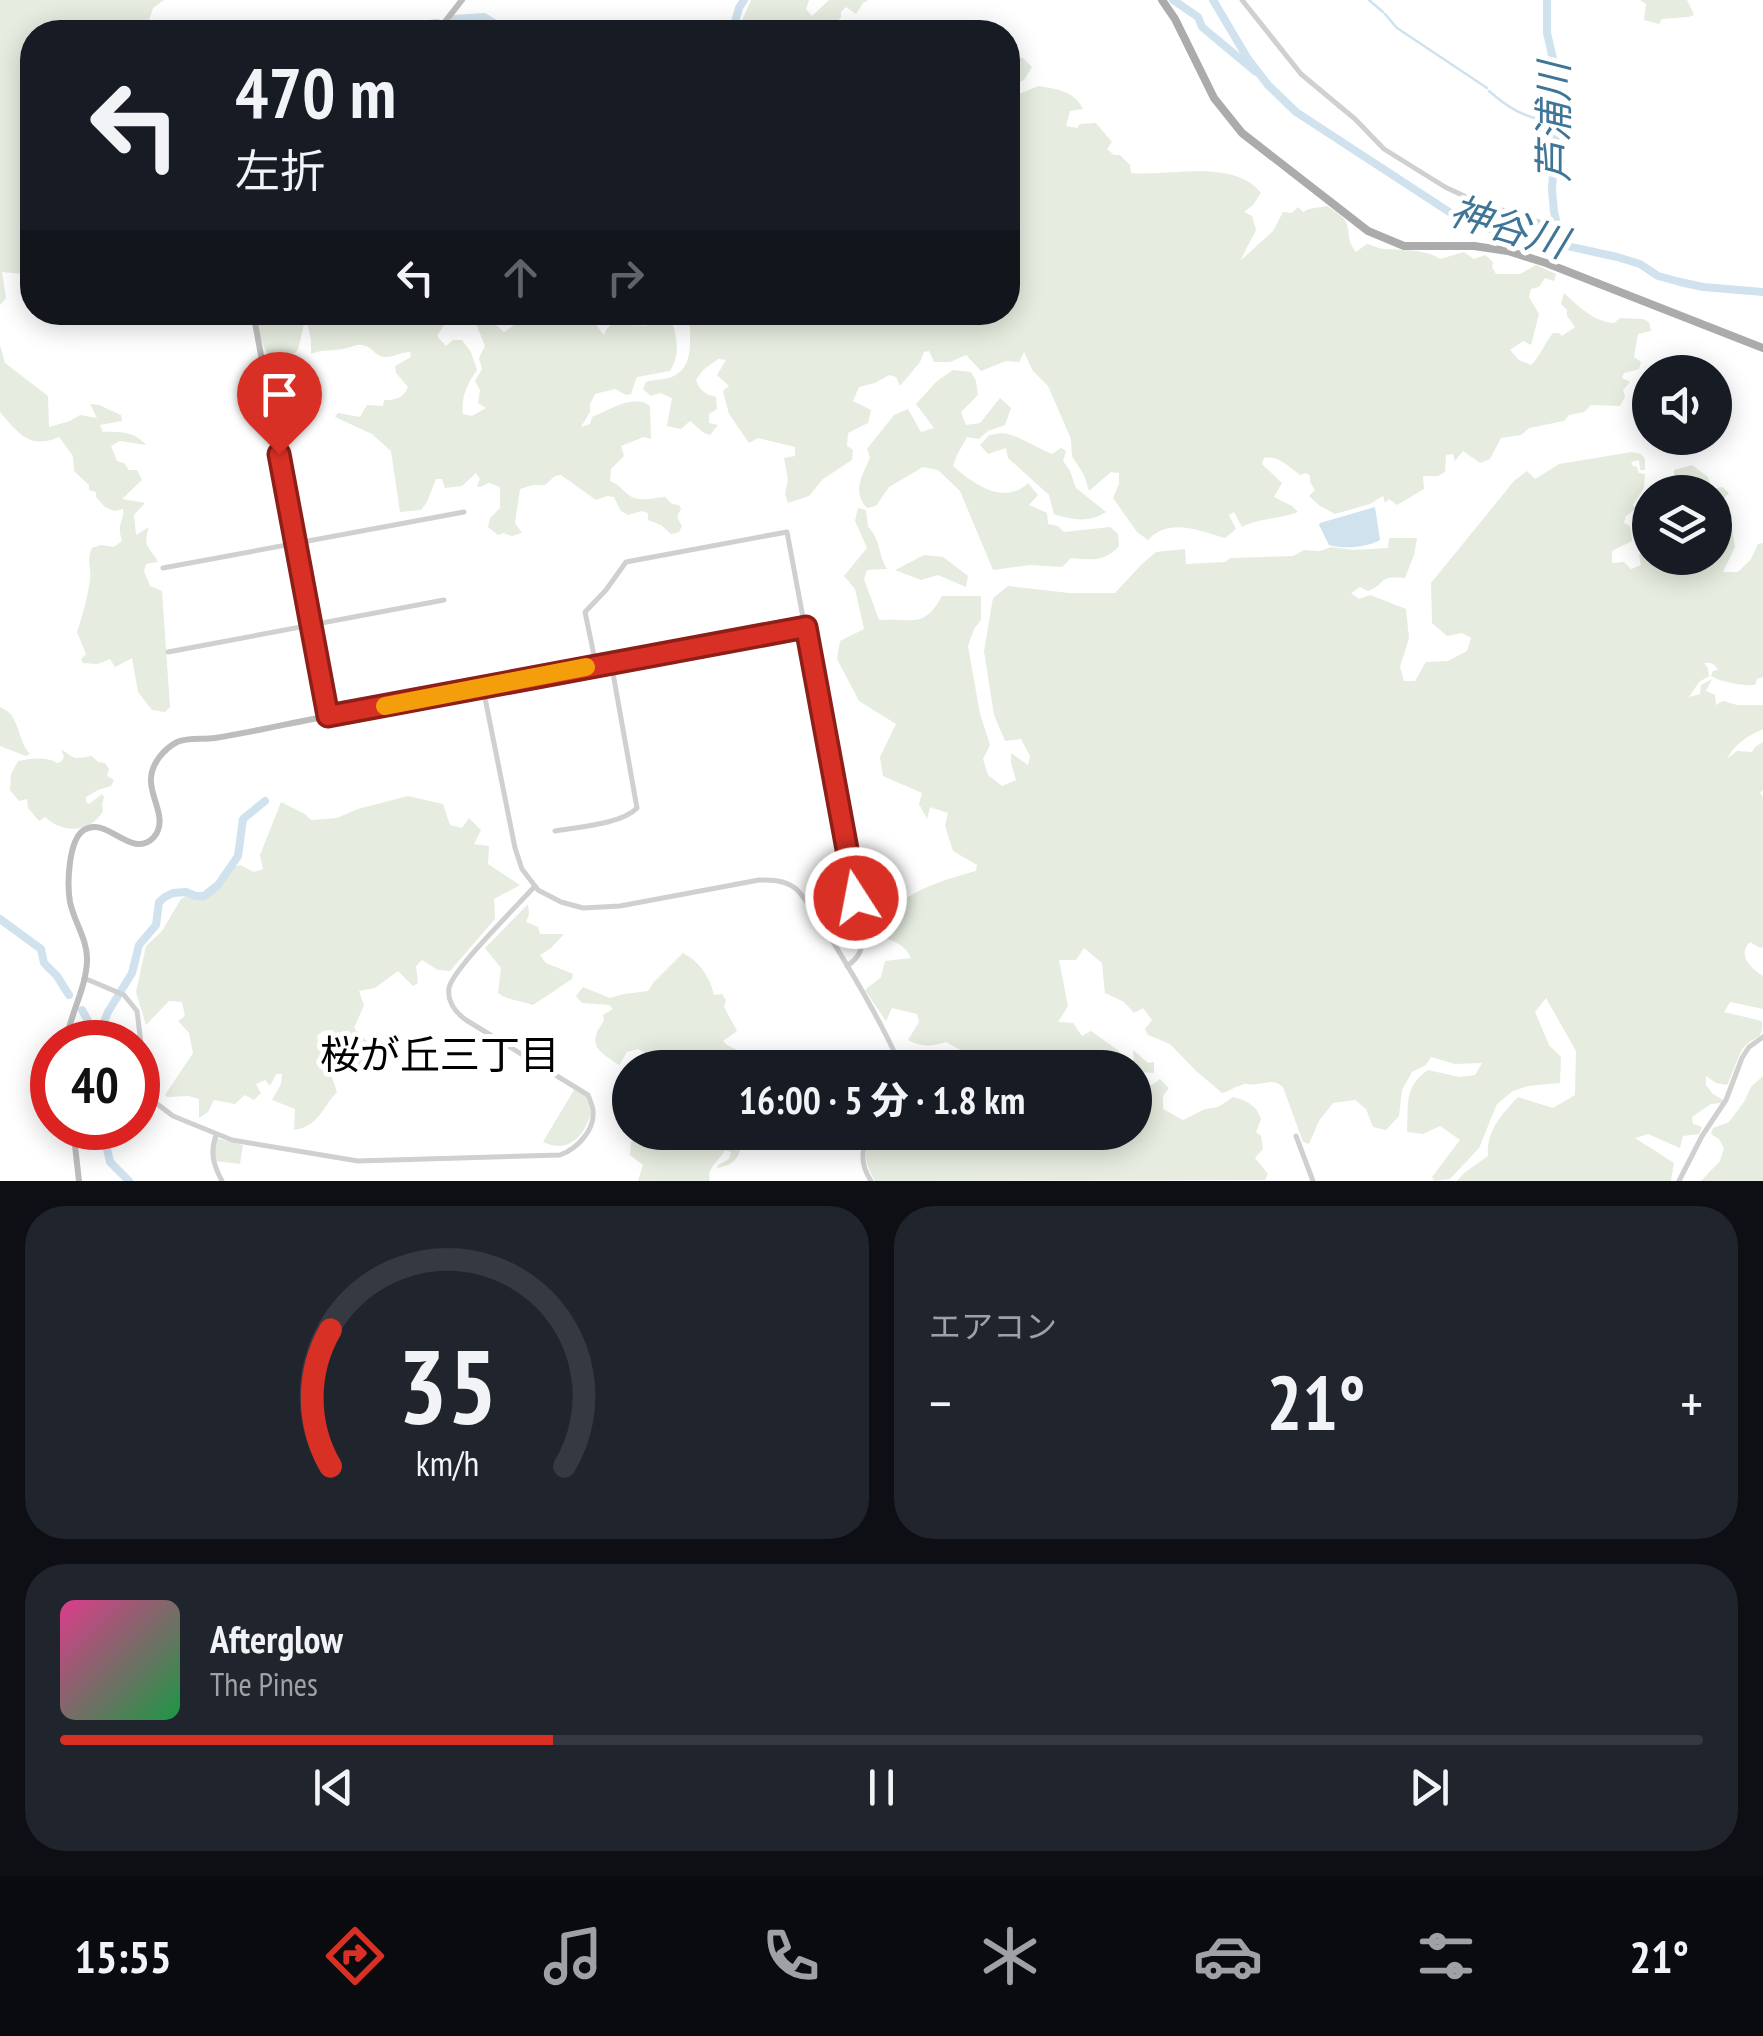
<!DOCTYPE html>
<html lang="ja">
<meta charset="utf-8">
<style>
body{margin:0;font-family:"PT Sans Narrow","Noto Sans JP",sans-serif;background:#20242c;color:#f1f3f6;height:100vh;display:flex;flex-direction:column;font-size:38px;white-space:nowrap}
*{box-sizing:border-box;margin:0}
p{font-size:32px;color:#9ea1a6}
.icon{flex:none;width:55px;height:55px;fill:none;stroke:currentColor;stroke-width:2;stroke-linecap:round;stroke-linejoin:round}
.map{position:relative;height:1181px;overflow:hidden}
.panel{display:flex;flex-direction:column;gap:25px;padding:25px;background:#0d0f14;flex:1}
.panel>*{flex:none}
.top-card{position:absolute;left:20px;top:20px;width:1000px;height:305px;border-radius:40px;box-shadow:0 5px 25px #0003;background:#171b24;color:#f1f3f6;overflow:hidden}
.buttons{position:absolute;left:1632px;top:355px;display:grid;gap:20px}
.buttons a{display:grid;place-items:center;width:100px;height:100px;border-radius:50%;background:#171b24;box-shadow:0 5px 25px #0003;font-size:50px}
.speed{position:absolute;left:30px;top:1020px;display:flex;gap:20px;font-size:50px;font-weight:700;text-align:center}
.speed>*{display:grid;place-content:center;width:130px;height:130px;border-radius:50%;background:#171b24;box-shadow:0 5px 25px #0003;line-height:1}
.speed .limit{border:15px solid #d22;background:#fff;color:#111}
.pin{position:absolute;display:grid;place-items:center;width:85px;height:85px;color:#fff;margin:-102px -42px;border-radius:50% 50% 50% 0;rotate:-45deg;box-shadow:0 0 10px #0007}
.pin .icon{rotate:45deg}
.me{position:absolute;width:110px;margin:-55px;rotate:349deg;stroke-linejoin:round;filter:drop-shadow(0 0 8px #0008)}
.turn{display:flex;align-items:center;gap:35px;height:210px;padding:0 50px;font-size:45px}
.turn .icon{width:130px;height:130px;stroke-width:2.5}
.turn b{display:block;font-size:70px;line-height:85px}
.lanes{display:flex;align-items:center;height:95px;padding:0 50px;background:#0003;justify-content:center;gap:50px;direction:ltr}
.lanes .off{opacity:.35}
.big{font-size:75px;font-weight:800;line-height:1.1}
.panel .tile{flex:1;display:flex;flex-direction:column;justify-content:center;gap:15px;min-width:0;padding:0 35px;border-radius:40px;background:#20242c}
.panel .dial{align-items:center;gap:0}
.dial svg{height:260px;overflow:visible;fill:none;stroke:#363941;stroke-width:7;stroke-linecap:round;text-anchor:middle}
.dial text{fill:#f1f3f6;stroke:none}
.song{display:flex;align-items:center;gap:30px}
.cover{width:120px;height:120px;border-radius:15px;background:linear-gradient(135deg,hsl(330 70% 55%),hsl(140 70% 35%))}
.played{height:10px;border-radius:5px;background:linear-gradient(90deg,#d93025 30%,#363941 30%)}
.keys{display:flex;justify-content:space-around;direction:ltr}
.heat{display:flex;justify-content:space-between;align-items:center;font-size:55px;direction:ltr}
.panel .tiles{flex:1;display:grid;gap:25px;grid-template-columns:1fr 1fr}
.tile:last-child{grid-column:span 2}
.trip{position:absolute;left:612px;top:1050px;width:540px;height:100px;border-radius:50px;background:#171b24;box-shadow:0 5px 25px #0003;font-weight:800;line-height:100px;text-align:center}
.tab-bar{display:flex;height:160px;justify-content:space-around;align-items:center;background:#090b0e;color:#9ea1a6}
.tab-bar .icon{width:70px;height:70px}
.tab-bar .on{color:#d93025}
.tab-bar b{font-size:45px;color:#f1f3f6}
.map>svg:first-child{display:block}
.green{fill:#e6ecdf}
.water{fill:#cfe2ee}
.lines{fill:none;stroke-linecap:round;stroke-linejoin:round}
.stream{stroke:#cfe2ee;stroke-width:2.5}
.river{stroke:#cfe2ee;stroke-width:8}
.tertiary{stroke:#d0d0d0;stroke-width:5}
.secondary{stroke:#bdbdbd;stroke-width:6}
.primary{stroke:#ababab;stroke-width:8}
.route-casing{stroke:#8d1f18;stroke-width:25}
.route{stroke:#d93025;stroke-width:18}
.slow{stroke:#f59e0b;stroke-width:18}
.labels{text-anchor:middle;dominant-baseline:central;stroke-width:10;stroke-linejoin:round;paint-order:stroke}
.water-label{font-size:40px;font-style:italic;fill:#3f7597;stroke:#fff}
.neighbourhood-label{font-size:40px;fill:#000;stroke:#fff}
</style>
<div class="map">
<svg width="1763" height="1181" viewBox="0 0 1763 1181">
<rect width="100%" height="100%" fill="#fff"/>
<g class="green">
<polygon points="0,0 164,0 153,8 145,32 32,32 32,245 26,258 32,264 32,280 24,274 2,272 6,298 0,305"/>
<polygon points="751,0 809,0 806,9 812,16 829,0 868,0 863,3 856,14 846,7 841,12 841,17 837,22 832,22 827,28 827,32 737,32"/>
<polygon points="1640,0 1687,0 1694,15 1688,17 1662,19 1659,24 1644,20 1646,4"/>
<polygon points="1012,55 1023,58 1032,67 1024,80 1008,87 1008,73 1013,69 1008,67 1008,56"/>
<path d="M1038,86C1056,89 1075,91 1083,109L1070,111L1066,126L1077,128L1080,124L1096,123L1112,142L1107,149L1114,155H1120L1130,165L1131,173C1170,177 1233,158 1261,193L1253,205L1244,212L1252,216L1256,230L1240,261L1273,231L1283,212L1292,213L1298,207L1303,212L1309,209L1327,206C1333,210 1342,215 1346,222C1351,234 1345,237 1356,252L1367,244C1372,245 1377,248 1383,249C1400,250 1427,249 1440,259L1464,252L1474,259L1485,255L1493,262L1492,267L1496,274H1520L1536,265L1556,274L1554,281L1545,278L1539,287L1531,289L1529,297L1539,314L1531,345L1523,341L1510,350L1519,360L1531,365C1541,355 1544,344 1553,333H1559L1562,336L1575,327L1567,316V310L1561,304L1564,293C1578,306 1594,322 1614,323L1620,318L1643,319L1649,322L1651,331L1638,334L1634,357L1641,362L1639,369L1624,373L1622,378L1630,382L1623,390L1625,397L1620,406L1591,405L1584,412L1569,415L1564,421L1529,428L1521,435L1501,438L1490,459L1480,463L1463,451L1455,461L1453,454L1446,455L1445,472L1438,476H1423L1424,489L1397,505L1389,499L1385,503L1383,496L1370,504L1335,514L1320,506L1309,496L1315,490L1310,482V476L1306,473L1300,475C1289,467 1278,455 1264,458L1262,464L1282,483L1274,497L1292,506L1298,512C1280,519 1259,518 1242,527L1234,512L1229,515L1236,529L1225,538C1199,531 1169,517 1148,540L1137,532L1113,498L1119,484V473L1111,472L1089,491L1084,475L1072,456L1071,439L1048,386L1033,371L1024,352L1019,362L1006,361L981,371L966,355L950,362H934L929,351L924,352L920,362L900,386L896,377L889,375L875,383L859,387L853,401L871,410L868,423L848,433L847,446L853,450L852,460L823,479L809,496L788,503L785,494L788,480L784,458L795,456V447L758,438L749,443L729,414L723,391L729,386L717,375L726,360L718,359L703,370L696,380C700,391 705,394 716,397L717,409L709,414V423L718,425L710,435L704,433L690,421L681,429L667,426L672,398L660,393L651,396L643,389L646,382C654,379 661,380 669,378C698,368 688,335 690,313L1008,312V99Z"/>
<path d="M257,312L452,313L437,336L446,346L453,340H462L471,352L477,370C467,384 461,397 463,414L472,416L486,408L478,403L480,390L475,381L482,369L479,358L485,346L476,324L496,325L504,332L532,313H597V326L604,335L606,330L612,324L647,326C645,315 642,317 635,313H669C676,334 682,351 670,371L637,377L631,394L626,395L615,389L595,394L590,404V412L581,427L590,424L592,417C610,410 633,393 650,406L651,439L644,437L621,446L624,456L611,469L610,481C620,485 622,490 630,496C639,502 655,498 665,497L672,504L679,505L681,509L677,517L682,526L679,532L671,534L661,525L648,520V513L642,511L628,515L621,511L614,497L607,496L596,500L561,475L555,476L545,485H533L520,489L515,523L522,533L512,536L503,533L498,535L488,527L490,518L500,508V487L489,483L480,487L477,486L480,479L476,473L462,486L445,488L442,479H436L427,502L421,510L400,512L391,451L372,434L335,417L338,413L360,417L367,405L383,406L384,400C395,400 403,399 408,387L396,373L395,366L411,357L410,352C401,352 394,357 386,357C376,357 374,349 366,346C357,342 351,348 342,349C331,351 322,349 311,354V340L308,326L304,324L298,350L289,358L287,367L280,368C262,354 259,334 257,312Z"/>
<path d="M0,345L5,363L48,396L49,427L70,421L80,415L97,418L90,404L99,405L121,415L122,421L100,425L103,432C117,431 137,432 146,445L120,441L111,446L117,461L124,463L129,470H137L142,480L122,499L145,503L134,515L136,535L149,527C142,549 150,546 158,562L146,564L144,571L150,586L162,591L170,707L165,712L152,710L138,692L132,658L115,667L110,659L98,664L83,663L81,659L86,654L77,632C83,614 87,599 90,581C92,569 86,561 92,548L101,545L114,547L122,541C116,522 125,520 123,509L114,511L105,507L96,497V492L89,490V485L74,471L73,456L59,437C30,450 18,433 0,412Z"/>
<path d="M953,370L971,372L976,381L978,395L961,412L966,425L980,423L1000,398L1011,408L1005,425L988,431L979,439L967,437L957,455L953,466C973,484 1005,506 1028,483L1038,495L1029,505L1047,513L1048,524L1058,526L1064,532L1110,527L1118,534L1119,546C1105,562 1091,560 1071,558L1062,567L1030,565L993,570L960,491L938,470L923,467L889,487L876,506L867,508C851,490 863,476 870,457L867,449L894,415L908,409L921,432L934,428L916,404L937,381Z"/>
<path d="M1002,433C1016,434 1037,448 1052,454L1061,448L1066,451L1063,461L1070,471L1076,488L1106,512C1089,523 1072,520 1054,514L1049,495L1008,458L1006,448L988,454L980,445L989,435Z"/>
<path d="M1632,452L1641,454L1645,459V470H1640L1639,460L1631,462L1633,466L1637,467L1639,473L1645,474L1644,488L1633,505L1636,509L1626,516L1624,523L1630,526L1632,541L1612,551V563L1624,562L1631,569L1641,565L1639,556L1650,536V558H1715V525L1732,528L1735,547L1723,572H1738L1751,559L1758,544L1763,543V677L1757,679L1755,685C1742,686 1721,682 1711,676L1713,671L1718,670C1715,664 1712,662 1704,663L1708,668L1709,676L1699,682L1689,697L1700,694L1701,685L1712,679L1706,691L1715,695L1716,705L1723,701L1737,705H1763V729C1748,736 1734,744 1727,759L1737,751L1752,752L1755,747L1763,742V790L1760,793L1763,797V947L1760,948L1750,942C1737,955 1750,968 1763,976V1009L1730,1002L1724,1012L1762,1021C1763,1042 1756,1034 1745,1046C1739,1052 1732,1076 1727,1085L1716,1083L1706,1076V1085L1713,1094L1723,1100L1721,1103L1711,1104L1692,1117L1693,1124L1702,1127L1699,1134L1683,1136L1680,1148L1648,1134L1635,1138L1674,1163L1671,1181H1457L1464,1173L1488,1156C1486,1131 1502,1114 1518,1097L1553,1108L1575,1095L1576,1051L1546,998L1535,1012L1549,1045L1561,1057L1560,1083L1528,1086L1513,1091L1497,1104L1479,1148L1450,1179L1434,1181L1432,1177L1460,1140L1440,1126L1423,1134L1407,1132C1409,1105 1403,1087 1428,1070L1459,1077L1475,1075L1482,1063L1455,1064L1431,1057L1426,1065L1412,1072L1402,1090L1399,1116L1386,1130L1373,1127L1366,1109L1355,1100L1333,1103L1319,1121L1309,1144L1303,1142L1283,1087C1272,1079 1270,1083 1257,1084C1246,1086 1250,1081 1239,1086C1233,1088 1228,1092 1222,1093L1195,1070L1170,1044L1148,1035L1145,1029L1152,1020L1143,1008L1134,1013L1124,1002L1105,993L1102,963L1084,948L1076,960H1059L1068,1006L1058,1022L1073,1023L1082,1036L1091,1031L1119,1051L1122,1067L1134,1061L1133,1050L1148,1063L1154,1062V1073L1140,1072L1135,1079V1068L949,1067L975,1058L946,1042C931,1047 922,1047 908,1040L919,1022L917,1014L892,1008L886,1021L865,990L881,977L885,961L911,958C906,944 886,937 871,935L864,924L870,919L879,924L897,917V905C917,888 950,878 976,871L977,865L953,851L945,826L948,813L930,807L927,819L919,804L922,793L883,776L880,757L896,724L859,701L837,659L840,641L864,629L855,589L844,576L867,548L855,521L858,508L866,510L868,527C880,538 878,554 887,569L867,570L864,579L879,620C913,618 924,629 942,596H981V620L974,629L968,646L980,714L990,745L983,759L988,775L1002,786L1016,780L1011,763V753L1028,765L1030,756L1021,739L1005,741L994,715L984,651L993,598L1008,586L1069,593H1115L1141,565L1156,552L1185,549L1186,564L1225,562L1230,558L1293,556L1304,550L1320,551L1332,547L1353,550L1388,548L1389,538H1417L1414,555L1405,578C1376,575 1387,584 1368,591L1360,587L1351,593L1359,599L1370,595L1406,609L1409,638L1400,667L1404,681H1415L1426,662L1448,661L1467,651L1471,638L1462,633L1447,636L1432,623L1431,583L1514,481L1527,471L1535,479L1559,464Z"/>
<polygon points="1692,465 1708,477 1712,489 1722,487 1729,493 1715,508 1715,492 1674,492 1674,470"/>
<polygon points="924,555 943,557 968,576 966,587 938,575 921,580 895,570"/>
<path d="M0,707C21,715 16,739 30,754L26,756L0,746Z"/>
<path d="M61,749C77,760 71,759 92,756L98,762L105,763L109,769L107,776L114,780L111,786L98,790L86,797V802L89,804L102,794L104,797L102,805L103,811C90,834 62,833 45,817L39,821L28,808L27,799L19,801L10,790L11,774L18,761C31,759 45,756 57,763L61,762L64,757Z"/>
<path d="M408,796L443,804L450,825L462,828L469,818L481,830L474,844L489,846L488,864L520,885L494,899L495,919L450,971L438,970L422,960L416,966L418,983L413,986L398,971L375,988L359,991L364,1005L354,1028L375,1049L362,1069L336,1042L333,1030L323,1031L317,1036L323,1061L332,1077L337,1092C322,1108 319,1126 294,1130L295,1109L272,1100L281,1084L282,1074H276L270,1086L265,1080L256,1084L261,1093L254,1100L245,1095L235,1104L214,1100L208,1112L199,1118V1099L189,1096L167,1097L165,1095L193,1053L189,1033L178,1021L185,1016L182,1002L169,1001L146,1025L136,992L146,946L162,931L181,899L192,892H207L217,884L229,868L240,865L254,872L263,869L260,855L281,802L305,814L311,820L337,818L358,809Z"/>
<path d="M528,904L529,914L526,922L538,927L540,934H564L551,948L540,955L546,963L573,974L572,979L533,1005C522,1001 506,1000 498,993L501,968L485,948Z"/>
<path d="M683,953C700,962 710,977 714,995L722,994L726,1000L724,1007L737,1031L723,1041L727,1045L741,1052L747,1067H671L638,1049L627,1052L619,1065C598,1051 586,1045 604,1021L603,1015L613,1009L609,1005L582,1003L576,996L583,987L610,998L624,994L648,991L653,983Z"/>
<polygon points="1763,1076 1763,1181 1701,1181 1720,1161 1724,1148 1719,1139 1711,1134 1713,1128 1729,1122 1744,1102 1751,1087"/>
<path d="M1160,1079L1169,1088L1163,1096V1109L1183,1120L1205,1109L1218,1107L1233,1097C1245,1100 1257,1105 1261,1119L1256,1132L1261,1136L1263,1149L1255,1158L1268,1174L1265,1180L875,1181C865,1164 862,1150 872,1133L1135,1132V1092C1144,1086 1153,1086 1160,1079Z"/>
<path d="M575,1088L586,1095L591,1114C583,1137 568,1154 543,1142Z"/>
<path d="M657,1133V1132L743,1133C740,1153 740,1164 717,1168L718,1165L729,1159L731,1152L725,1150C719,1161 706,1168 710,1181H638L643,1165L630,1155L631,1142L637,1137L655,1143L659,1140Z"/>
<polygon points="216,1138 243,1145 240,1164 215,1161 213,1149"/>
</g>
<path class="water" d="M1375,507L1380,540C1365,548 1344,549 1329,545L1319,525L1320,523Z"/>
<g class="lines">
<g class="stream">
<polyline points="1369,0 1383,12"/>
<polyline points="1385,14 1397,28 1487,88"/>
<path d="M1489,91C1504,104 1519,115 1539,119L1549,115"/>
<polyline points="1552,115 1556,116"/>
</g>
<g class="river">
<polyline points="1173,0 1198,17 1202,27 1256,72"/>
<polyline points="1213,0 1248,59 1268,85 1296,112 1460,219 1472,225 1617,257 1640,264 1658,276 1680,282 1703,287 1763,292"/>
<polyline points="1547,0 1547,33 1559,85 1552,189 1554,212 1559,232 1556,245"/>
<polyline points="455,19 484,17 508,32"/>
<polyline points="370,32 437,23"/>
<polyline points="732,32 739,8 744,0"/>
<polyline points="0,919 41,949 44,963 57,976 69,995"/>
<polyline points="82,1010 97,1037"/>
<polyline points="96,1042 108,1012 132,973 139,945 156,925 159,902 165,897 173,893 186,892 196,896 204,896 218,885 238,856 243,819 265,801"/>
<polyline points="102,1128 110,1162 129,1181"/>
</g>
<g class="tertiary">
<polyline points="1242,0 1301,74 1355,119 1384,149 1445,187 1477,202 1548,225"/>
<polyline points="163,568 464,512"/>
<polyline points="168,652 444,600"/>
<path d="M596,665L585,612L606,590L626,562L787,532L862,933C863,949 860,957 847,966"/>
<path d="M483,688L515,848L522,869L538,890L561,902L583,908L620,906L759,880C772,880 784,880 795,888C812,901 898,1048 900,1068"/>
<polyline points="328,716 806,627"/>
<path d="M555,831C578,827 622,824 637,808L611,662"/>
<path d="M84,978L124,995L137,1011L146,1084L156,1103L173,1116L232,1140L358,1161L560,1155C577,1149 595,1130 593,1111C593,1108 589,1097 588,1095L466,1020C455,1012 447,1002 449,988C452,970 519,904 535,886"/>
<path d="M869,1132C861,1151 860,1164 871,1181"/>
<path d="M216,1135C210,1153 213,1164 222,1181"/>
<polyline points="1296,1136 1313,1181"/>
<polyline points="1679,1181 1702,1136 1726,1100 1742,1058 1749,1047 1763,1037"/>
</g>
<g class="secondary">
<polyline points="437,32 462,0"/>
<path d="M66,1042C70,1014 86,989 87,961C88,940 74,922 70,902C67,885 68,840 84,830C107,815 132,861 154,837C169,819 149,797 151,778C152,763 164,749 177,742C189,737 203,740 215,738C253,732 291,723 328,716L253,312"/>
<polyline points="73,1128 79,1181"/>
</g>
<polyline class="primary" points="1162,0 1175,19 1214,98 1242,133 1368,231 1404,246 1474,246 1508,251 1546,263 1763,348"/>
</g>
<g class="lines">
<defs>
<polyline id="route" points="279,454 328,716 806,627 856,898"/>
</defs>
<use href="#route" class="route-casing"/>
<use href="#route" class="route"/>
<polyline class="slow" points="385,706 586,667"/>
</g>
<g class="labels">
<g class="water-label">
<text transform="translate(1553 122) rotate(-90)">芦浦川</text>
<text transform="translate(1509 226) rotate(17)">神谷川</text>
</g>
<g class="neighbourhood-label">
<text x="440" y="1054">桜が丘三丁目</text>
</g>
</g>
</svg>
<div class="buttons">
<a><svg class="icon" aria-label="sound" viewBox="0 0 24 24"><path d="M4 9h4l5-4v14l-5-4H4zM17 9q2 3 0 6"/></svg></a>
<a><svg class="icon" aria-label="layers" viewBox="0 0 24 24"><path d="M12 4l9 5-9 5-9-5zM3 14l9 5 9-5"/></svg></a>
</div>
<div class="speed"><div class="limit">40</div></div>
<div class="pin" style="left:279px;top:454px;background:#d93025"><svg class="icon" aria-label="arrive" viewBox="0 0 24 24"><path d="M6 21V4h12l-3 4 3 4H6"/></svg></div>
<svg class="me" style="left:856px;top:898px" viewBox="-20 -20 40 40"><circle r="17" fill="#d93025" stroke="#fff" stroke-width="3"/><path d="M0-11L8 9 0 5-8 9z" fill="#fff"/></svg>
<div class="trip">16:00 · 5 分 · 1.8 km</div>
<div class="top-card">
<div class="turn"><svg class="icon" aria-label="left" viewBox="0 0 24 24"><path d="M17 20v-9H6M10 6l-5 5 5 5"/></svg><div><b>470 m</b>左折</div></div>
<div class="lanes"><svg class="icon" aria-label="left" viewBox="0 0 24 24"><path d="M17 20v-9H6M10 6l-5 5 5 5"/></svg><svg class="icon off" aria-label="ahead" viewBox="0 0 24 24"><path d="M12 20V5M6 11l6-6 6 6"/></svg><svg class="icon off" aria-label="right" viewBox="0 0 24 24"><path d="M7 20v-9h11M14 6l5 5-5 5"/></svg></div>
</div>
</div>
<section class="panel">
<div class="tiles">
<div class="tile dial"><svg viewBox="0 0 100 80">
<path d="M14 69A42 42 0 1 1 86 69"/>
<path d="M14 69A42 42 0 0 1 14 27" stroke="#d93025"/>
<text x="50" y="56" font-size="32" font-weight="700">35</text>
<text x="50" y="72" font-size="11">km/h</text>
</svg></div>
<div class="tile"><p>エアコン</p>
<div class="heat"><a>−</a><b class="big">21°</b><a>+</a></div>
</div>
<div class="tile">
<div class="song"><i class="cover"></i><div><b>Afterglow</b><p>The Pines</p></div></div>
<div class="played"></div>
<div class="keys"><svg class="icon" aria-label="previous" viewBox="0 0 24 24"><path d="M18 5L8 12l10 7zM5 5v14"/></svg><svg class="icon" aria-label="pause" viewBox="0 0 24 24"><path d="M8 5v14M16 5v14"/></svg><svg class="icon" aria-label="next" viewBox="0 0 24 24"><path d="M6 5l10 7-10 7zM19 5v14"/></svg></div>
</div>
</div>
</section>
<nav class="tab-bar">
<b>15:55</b>
<svg class="icon on" aria-label="directions" viewBox="0 0 24 24"><path d="M12 3l9 9-9 9-9-9zM9 14v-3h6M13 9l2 2-2 2"/></svg>
<svg class="icon" aria-label="music" viewBox="0 0 24 24"><path d="M9 18V5l10-2v13"/><circle cx="6" cy="18" r="3"/><circle cx="16" cy="16" r="3"/></svg>
<svg class="icon" aria-label="phone" viewBox="0 0 24 24"><path d="M5 4h4l2 5-3 2q2 4 5 5l2-3 5 2v4C11 20 4 13 5 4z"/></svg>
<svg class="icon" aria-label="climate" viewBox="0 0 24 24"><path d="M12 3v18M4 7l16 10M4 17L20 7"/></svg>
<svg class="icon" aria-label="car" viewBox="0 0 24 24"><path d="M5 17H2v-5l4-1 3-4h7l3 4 3 1v5h-3M9 17h6M6 11h13"/><circle cx="7" cy="17" r="2"/><circle cx="17" cy="17" r="2"/></svg>
<svg class="icon" aria-label="filters" viewBox="0 0 24 24"><path d="M4 7h16M4 17h16"/><circle cx="9" cy="7" r="2"/><circle cx="15" cy="17" r="2"/></svg>
<b>21°</b>
</nav>
